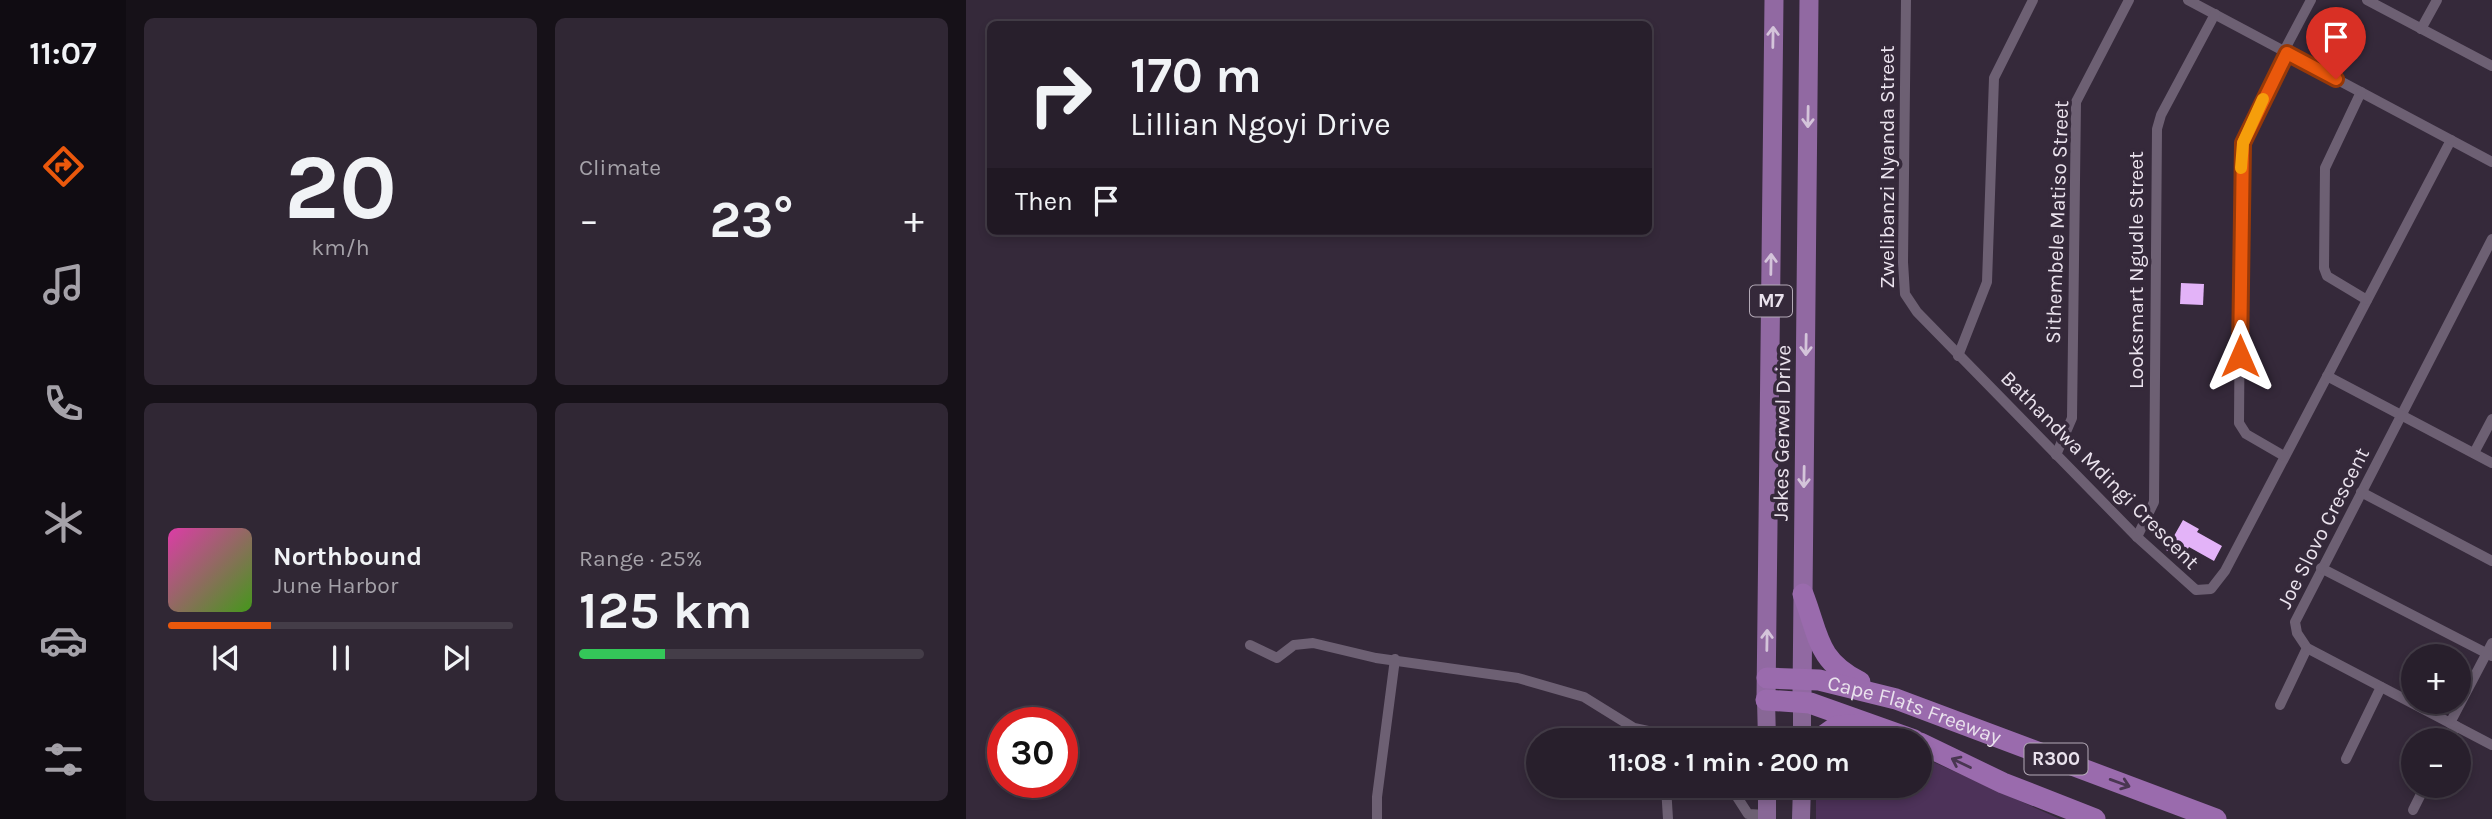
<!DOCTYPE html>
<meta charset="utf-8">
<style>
body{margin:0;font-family:Karla,sans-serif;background:#302734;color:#f1f3f6;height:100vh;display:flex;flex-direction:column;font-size:26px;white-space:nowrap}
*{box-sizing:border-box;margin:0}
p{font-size:23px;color:#a5a2a9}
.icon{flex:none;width:38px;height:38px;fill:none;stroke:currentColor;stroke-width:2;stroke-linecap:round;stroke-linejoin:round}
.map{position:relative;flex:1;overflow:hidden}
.details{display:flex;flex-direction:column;gap:18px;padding:18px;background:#161118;width:840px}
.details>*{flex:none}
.hud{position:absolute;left:21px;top:21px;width:665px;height:214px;border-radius:10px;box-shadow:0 4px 10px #0003,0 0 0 2px #443d48;background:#281f2c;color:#f1f3f6;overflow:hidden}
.fabs{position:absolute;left:1435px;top:644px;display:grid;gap:14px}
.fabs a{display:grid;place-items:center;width:70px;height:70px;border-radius:50%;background:#281f2c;box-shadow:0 4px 10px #0003,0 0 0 2px #443d48;font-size:35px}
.speed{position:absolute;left:21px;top:707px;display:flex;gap:14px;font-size:35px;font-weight:700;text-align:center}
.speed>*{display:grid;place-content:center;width:91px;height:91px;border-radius:50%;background:#281f2c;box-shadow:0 4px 10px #0003,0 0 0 2px #443d48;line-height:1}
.speed .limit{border:10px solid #d22;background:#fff;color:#111}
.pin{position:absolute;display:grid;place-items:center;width:60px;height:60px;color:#fff;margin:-72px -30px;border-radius:50% 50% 50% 0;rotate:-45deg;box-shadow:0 0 7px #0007}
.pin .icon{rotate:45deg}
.me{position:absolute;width:77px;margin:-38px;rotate:0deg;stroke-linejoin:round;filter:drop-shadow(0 0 5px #0008)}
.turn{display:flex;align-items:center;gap:24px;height:147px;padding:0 28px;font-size:32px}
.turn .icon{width:91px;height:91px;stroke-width:2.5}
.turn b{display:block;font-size:49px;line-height:60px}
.then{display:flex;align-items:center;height:66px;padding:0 28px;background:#0003;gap:14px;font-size:26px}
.big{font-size:52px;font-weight:700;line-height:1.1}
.details .card{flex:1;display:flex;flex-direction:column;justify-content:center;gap:10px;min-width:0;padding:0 24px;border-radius:10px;background:#302734}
.details .dial{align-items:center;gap:0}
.dial b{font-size:91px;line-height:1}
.song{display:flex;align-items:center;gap:21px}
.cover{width:84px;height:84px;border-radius:10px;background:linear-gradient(135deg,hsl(320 70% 55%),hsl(100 70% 35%))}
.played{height:7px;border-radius:4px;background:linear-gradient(90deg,#ea580c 30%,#443d48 30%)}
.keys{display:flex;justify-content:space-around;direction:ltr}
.heat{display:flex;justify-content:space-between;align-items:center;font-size:38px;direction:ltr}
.charge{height:10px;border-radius:5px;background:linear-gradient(90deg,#34c759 25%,#443d48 0)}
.details .tiles{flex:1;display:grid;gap:18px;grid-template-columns:repeat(2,1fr)}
.trip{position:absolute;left:560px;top:728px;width:406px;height:70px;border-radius:35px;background:#281f2c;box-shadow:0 4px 10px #0003,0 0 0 2px #443d48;font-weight:700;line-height:70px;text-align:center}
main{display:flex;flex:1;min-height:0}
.dock{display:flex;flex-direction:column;width:126px;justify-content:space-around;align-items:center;background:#100c12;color:#a5a2a9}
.dock .icon{width:49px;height:49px}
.dock .on{color:#ea580c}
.dock b{font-size:32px;color:#f1f3f6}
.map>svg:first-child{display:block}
.green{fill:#4d3259}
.building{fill:#e3b3f8}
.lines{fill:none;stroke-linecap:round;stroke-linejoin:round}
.minor{stroke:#6d6073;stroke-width:10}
.primary{stroke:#886796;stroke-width:18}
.trunk{stroke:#9169a2;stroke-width:19}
.motorway{stroke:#9a6bad;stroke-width:21}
.oneway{stroke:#d4c4da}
.oneway2{stroke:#493651}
.route-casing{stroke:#983908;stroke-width:18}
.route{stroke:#ea580c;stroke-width:12}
.slow{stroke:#f59e0b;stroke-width:12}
.labels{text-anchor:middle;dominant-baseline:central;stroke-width:7;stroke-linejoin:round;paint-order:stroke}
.shield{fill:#35293a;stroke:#b4aab7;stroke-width:2}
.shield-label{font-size:19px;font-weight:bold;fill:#eae2ed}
.street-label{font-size:21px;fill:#eae2ed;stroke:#35293a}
</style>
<main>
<nav class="dock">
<b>11:07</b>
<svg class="icon on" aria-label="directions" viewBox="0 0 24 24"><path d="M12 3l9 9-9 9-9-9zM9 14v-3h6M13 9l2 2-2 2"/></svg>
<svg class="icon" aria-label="music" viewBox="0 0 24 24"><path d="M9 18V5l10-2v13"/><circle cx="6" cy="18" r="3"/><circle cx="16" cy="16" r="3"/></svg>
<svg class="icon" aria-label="phone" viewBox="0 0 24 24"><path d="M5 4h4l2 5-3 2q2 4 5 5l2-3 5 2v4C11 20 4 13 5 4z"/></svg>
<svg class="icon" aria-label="climate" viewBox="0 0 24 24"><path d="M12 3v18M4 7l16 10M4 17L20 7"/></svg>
<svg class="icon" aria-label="car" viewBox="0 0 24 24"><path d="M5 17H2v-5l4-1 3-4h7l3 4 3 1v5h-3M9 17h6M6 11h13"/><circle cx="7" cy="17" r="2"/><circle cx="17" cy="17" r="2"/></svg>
<svg class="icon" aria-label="filters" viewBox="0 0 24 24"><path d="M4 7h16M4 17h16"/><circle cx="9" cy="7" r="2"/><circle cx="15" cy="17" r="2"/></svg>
</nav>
<section class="details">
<div class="tiles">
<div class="card dial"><b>20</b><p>km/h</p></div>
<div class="card"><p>Climate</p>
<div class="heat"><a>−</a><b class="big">23°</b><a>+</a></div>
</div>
<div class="card">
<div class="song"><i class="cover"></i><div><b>Northbound</b><p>June Harbor</p></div></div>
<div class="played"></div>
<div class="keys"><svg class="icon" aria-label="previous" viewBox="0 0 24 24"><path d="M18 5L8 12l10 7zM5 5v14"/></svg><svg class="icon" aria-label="pause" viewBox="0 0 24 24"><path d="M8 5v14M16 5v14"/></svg><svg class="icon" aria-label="next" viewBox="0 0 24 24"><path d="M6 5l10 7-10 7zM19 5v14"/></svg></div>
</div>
<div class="card"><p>Range · 25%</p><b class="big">125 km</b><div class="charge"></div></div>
</div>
</section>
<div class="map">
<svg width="1526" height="819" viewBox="0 0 1526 819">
<rect width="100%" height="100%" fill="#35293a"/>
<polygon class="green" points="954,756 1094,819 850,819 850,786 954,786"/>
<g class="building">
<polygon points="1215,283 1238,284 1237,305 1214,304"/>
<polygon points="1217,520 1233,529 1231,532 1256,546 1248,561 1223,547 1216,559 1200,550"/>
</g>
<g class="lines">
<g class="minor">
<polyline points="940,0 937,262 939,294 951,312 1171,537 1230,590 1245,589 1259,571 1485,140"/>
<polyline points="1222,0 1526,162"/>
<polyline points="1401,0 1526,66"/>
<polyline points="1455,29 1471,0"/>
<polyline points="1318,51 1345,0"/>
<polyline points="1395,92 1359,168 1358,268 1361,276 1401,300"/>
<polyline points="1526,239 1329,622 1331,633 1341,648 1526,745"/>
<polyline points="992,356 1021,282 1028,78 1067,0"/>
<polyline points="1361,376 1526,463"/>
<polyline points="1508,453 1526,419"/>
<polyline points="1090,455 1106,418 1110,102 1163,0"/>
<polyline points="1318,456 1280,434 1273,423 1275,155 1282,129 1321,53"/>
<polyline points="1395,492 1526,561"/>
<polyline points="1171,537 1188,502 1191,129 1195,115 1249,14"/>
<polyline points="1355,568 1526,656"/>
<polyline points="284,645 311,658 328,645 347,643 410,658 552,678 618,697 668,728 724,740"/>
<polyline points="1314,705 1341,648"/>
<polyline points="1484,723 1526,643"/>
<polyline points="1482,740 1490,726"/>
<polyline points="1380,759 1415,687"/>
<polyline points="700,786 702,819"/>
<polyline points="764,786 782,814 801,815"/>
<polyline points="1447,810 1459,786"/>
<polyline points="411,819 411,797 429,659"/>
</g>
<g class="primary">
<polyline points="800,700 801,740"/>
<polyline points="836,740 836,701"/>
<polyline points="801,786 801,819"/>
<polyline points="835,819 836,786"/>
</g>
<g class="trunk">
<polyline points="836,695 843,0"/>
<polyline points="800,700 808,0"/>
</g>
<g class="motorway">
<path d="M837,594C853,635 850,660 894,682"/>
<path id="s1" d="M801,678L853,680L930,699L1250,819"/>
<polyline points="800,700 844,703 948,740"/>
<polyline points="851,740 871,726 897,724"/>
<polyline points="954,743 1037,783 1129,819"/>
</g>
</g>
<defs><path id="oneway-shaft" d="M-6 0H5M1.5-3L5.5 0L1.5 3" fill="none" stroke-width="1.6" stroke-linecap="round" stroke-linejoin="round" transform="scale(1.75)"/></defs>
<g class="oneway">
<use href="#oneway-shaft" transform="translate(807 37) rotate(-89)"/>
<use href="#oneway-shaft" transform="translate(842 117) rotate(91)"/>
<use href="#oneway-shaft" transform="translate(805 264) rotate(-89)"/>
<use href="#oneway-shaft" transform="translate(840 345) rotate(91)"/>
<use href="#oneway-shaft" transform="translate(838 477) rotate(91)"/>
<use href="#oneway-shaft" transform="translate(801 640) rotate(-89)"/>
</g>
<g class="oneway2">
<use href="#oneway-shaft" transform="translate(995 763) rotate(-154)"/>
<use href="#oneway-shaft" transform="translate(1154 783) rotate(20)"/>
</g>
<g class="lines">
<defs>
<polyline id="route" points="1274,356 1277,143 1321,53 1370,79"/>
</defs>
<use href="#route" class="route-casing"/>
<use href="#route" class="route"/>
<polyline class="slow" points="1275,168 1277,143 1297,99"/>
</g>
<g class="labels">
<g class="shield">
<rect x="784" y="285.5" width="42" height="31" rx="5"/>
<rect x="1058.5" y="743.5" width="63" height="31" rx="5"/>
</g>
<g class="shield-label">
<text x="805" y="301">M7</text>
<text x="1090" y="759">R300</text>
</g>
<g class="street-label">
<text transform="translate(921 167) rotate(-90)">Zwelibanzi Nyanda Street</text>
<text transform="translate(1091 222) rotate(-88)">Sithembele Matiso Street</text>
<text transform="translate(1170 270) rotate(-90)">Looksmart Ngudle Street</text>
<text transform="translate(816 433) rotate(-89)">Jakes Gerwel Drive</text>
<text transform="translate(1134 470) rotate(45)">Bathandwa Mdingi Crescent</text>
<text transform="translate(1357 528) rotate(-63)">Joe Slovo Crescent</text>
<text stroke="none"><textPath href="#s1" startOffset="152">Cape Flats Freeway</textPath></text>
</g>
</g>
</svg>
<div class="fabs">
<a>+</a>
<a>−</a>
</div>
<div class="speed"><div class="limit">30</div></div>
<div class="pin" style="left:1370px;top:79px;background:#d93025"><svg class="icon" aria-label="arrive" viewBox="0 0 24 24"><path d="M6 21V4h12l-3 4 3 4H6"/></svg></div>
<svg class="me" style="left:1274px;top:356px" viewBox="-20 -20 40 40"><path d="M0-17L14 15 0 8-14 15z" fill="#ea580c" stroke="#fff" stroke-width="4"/></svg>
<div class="trip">11:08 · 1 min · 200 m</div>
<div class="hud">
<div class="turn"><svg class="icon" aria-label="right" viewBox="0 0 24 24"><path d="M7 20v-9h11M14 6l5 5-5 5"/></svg><div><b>170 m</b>Lillian Ngoyi Drive</div></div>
<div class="then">Then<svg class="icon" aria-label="arrive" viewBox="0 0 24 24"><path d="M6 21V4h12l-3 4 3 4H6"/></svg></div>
</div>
</div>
</main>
